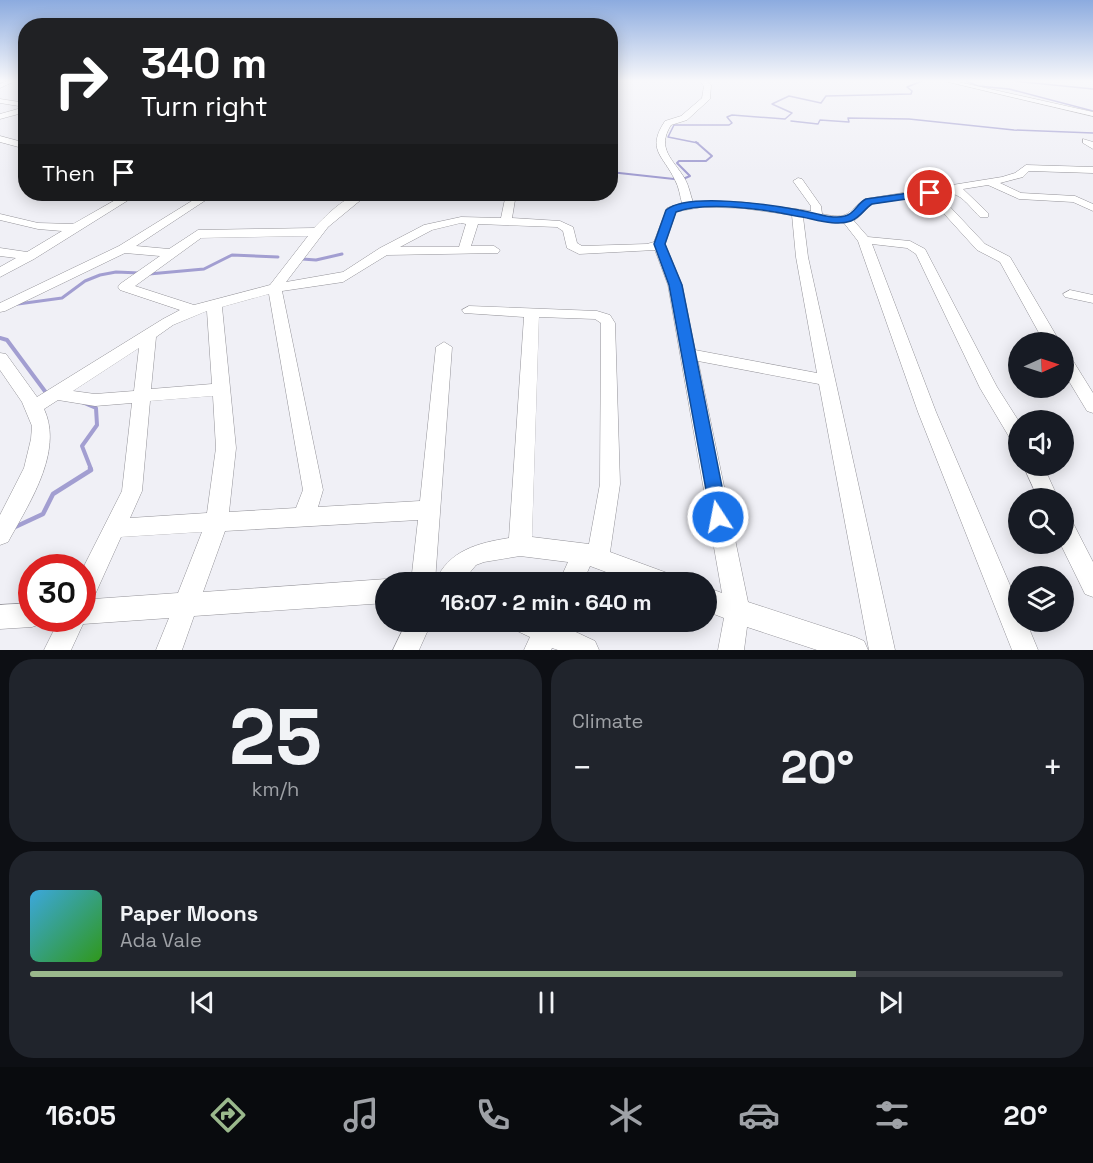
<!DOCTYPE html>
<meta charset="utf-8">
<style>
body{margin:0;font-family:"Space Grotesk",sans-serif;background:#20242c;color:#f1f3f6;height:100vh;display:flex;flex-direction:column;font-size:22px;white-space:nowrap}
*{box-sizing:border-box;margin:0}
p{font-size:20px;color:#9ea1a6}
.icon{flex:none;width:33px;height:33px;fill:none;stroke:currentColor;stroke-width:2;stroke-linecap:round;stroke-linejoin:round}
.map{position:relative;height:650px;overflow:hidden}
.drawer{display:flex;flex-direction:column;gap:9px;padding:9px;background:#0d0f14;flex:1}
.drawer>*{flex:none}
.banner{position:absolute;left:18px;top:18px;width:600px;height:183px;border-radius:24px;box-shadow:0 3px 15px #0003;background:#202124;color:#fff;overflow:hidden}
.needle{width:39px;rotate:87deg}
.fabs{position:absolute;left:1008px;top:332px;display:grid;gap:12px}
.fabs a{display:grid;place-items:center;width:66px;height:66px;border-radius:50%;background:#171b24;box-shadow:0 3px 15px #0003;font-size:30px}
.speed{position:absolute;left:18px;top:554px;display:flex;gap:12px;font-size:30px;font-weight:700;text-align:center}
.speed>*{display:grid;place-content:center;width:78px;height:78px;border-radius:50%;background:#171b24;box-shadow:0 3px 15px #0003;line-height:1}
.speed .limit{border:9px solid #d22;background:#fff;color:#111}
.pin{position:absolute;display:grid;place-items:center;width:51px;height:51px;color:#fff;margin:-26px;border:3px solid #fff;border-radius:50%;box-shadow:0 2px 6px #0007}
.me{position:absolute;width:66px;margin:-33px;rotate:349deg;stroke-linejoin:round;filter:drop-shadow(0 0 4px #0008)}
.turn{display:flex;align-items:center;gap:21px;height:126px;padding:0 24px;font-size:27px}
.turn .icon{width:78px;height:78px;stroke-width:2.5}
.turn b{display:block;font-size:42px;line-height:51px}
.then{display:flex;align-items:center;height:57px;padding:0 24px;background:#0003;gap:12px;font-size:22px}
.big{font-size:45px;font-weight:700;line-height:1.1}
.drawer .tile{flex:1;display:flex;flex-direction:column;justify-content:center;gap:9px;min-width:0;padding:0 21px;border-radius:24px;background:#20242c}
.drawer .dial{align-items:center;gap:0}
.dial b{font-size:78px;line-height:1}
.song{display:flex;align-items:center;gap:18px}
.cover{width:72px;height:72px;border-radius:9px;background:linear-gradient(135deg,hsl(200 70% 55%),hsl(110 70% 35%))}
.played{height:6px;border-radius:3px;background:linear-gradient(90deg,#9ab88c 80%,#363941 80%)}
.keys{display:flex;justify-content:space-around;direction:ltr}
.heat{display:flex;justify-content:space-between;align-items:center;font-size:33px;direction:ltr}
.drawer .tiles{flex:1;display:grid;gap:9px;grid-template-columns:1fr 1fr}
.tile:last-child{grid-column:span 2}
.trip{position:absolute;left:375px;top:572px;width:342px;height:60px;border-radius:30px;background:#171b24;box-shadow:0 3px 15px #0003;font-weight:700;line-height:60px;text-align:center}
.dock{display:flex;height:96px;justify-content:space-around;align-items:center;background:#090b0e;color:#9ea1a6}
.dock .icon{width:42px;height:42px}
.dock .on{color:#9ab88c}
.dock b{font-size:27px;color:#f1f3f6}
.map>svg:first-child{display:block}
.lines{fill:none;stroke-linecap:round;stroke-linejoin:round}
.stream-far4{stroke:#a29ed1;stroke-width:1.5}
.stream-far3{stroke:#a29ed1;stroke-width:2}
.stream-far2{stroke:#a29ed1;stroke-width:3}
.stream-far1{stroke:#a29ed1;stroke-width:4}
.stream{stroke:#a29ed1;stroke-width:4.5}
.minor-casing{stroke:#949399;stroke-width:1}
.minor{fill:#fff;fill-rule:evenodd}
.route{fill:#1a73e8;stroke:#114b97;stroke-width:1.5}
</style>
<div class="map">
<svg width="1093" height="650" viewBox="0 0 1093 650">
<rect width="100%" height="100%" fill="#f0f0f6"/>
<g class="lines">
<g class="stream-far4">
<polyline points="966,81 978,86 1009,89 1093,111"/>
<polyline points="1014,81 1093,89"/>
<polyline points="791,121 818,124 820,120 849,122 848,118 909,119 1014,130 1093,133"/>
<polyline points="698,143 668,137 674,125 729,125 732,123 727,117 732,115 785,119 792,113 772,104 789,96 821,103 826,96 911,94 912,91 907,87 922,81"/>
</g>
<g class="stream-far3">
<polyline points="610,172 674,179"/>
<polyline points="683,179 690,176 677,163 679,161 706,161 712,156 696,142"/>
<polyline points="448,199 493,194"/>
</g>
<g class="stream-far2">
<polyline points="302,259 316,260 342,254"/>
<polyline points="149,274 204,269 232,255 278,257"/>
<polyline points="18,304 62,298 85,281 100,275 116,272 140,273"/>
</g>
<g class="stream-far1">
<polyline points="0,338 7,340 47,394"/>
<polyline points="82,402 96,408 97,425 82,446 91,469"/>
</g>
<polyline class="stream" points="15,527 43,514 53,494 91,470 90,468"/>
<defs>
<g id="minor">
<polygon points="7,81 15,81 0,88 0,84"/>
<path d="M700,81H707L711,85L710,99L687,120L671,125C656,149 673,159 685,179C689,186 690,194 693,202H741L811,211V206L793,181L798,178L802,179L821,206L822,214C850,220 846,213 865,199L1002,177L1015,173L1026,165L1093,167V173L1029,171L1023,177L1000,183L1021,193L1075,196L1093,204V211L1073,202L1019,199L988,185L963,189L988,213V217H980C965,202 960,190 937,193L985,244L1010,257L1060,342H1044L1000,262L977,250L927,195L872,204L854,221L868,237L910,241L925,249L997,387L1018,420V442L1011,440L980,388L916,254L907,248L872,244L936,412L1018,604V621H1026L1038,650H1012L918,412L858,241L844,223L803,217L808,257L895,650H869L819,384L698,361L748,602L855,637L864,641L868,650H817L747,627L744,650H718L724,618L706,611V587L722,593L668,285L655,250L579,254L567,248L563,231L557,227L478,224L471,246H494L500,250L498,253L387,255L343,282L282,291L323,490L318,507L420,501L436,347L444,342L452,347L435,582H411L418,520L225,531L203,592L386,579L392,582H386V603L194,616L182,650H156L169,618L83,624L71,650H44L60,618H82V570L122,491L132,403L95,406L58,400L44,409C64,452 28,505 8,542L0,545V515L24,468L31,439L32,426L22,402L0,370V353L6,354L37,397L163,319L180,310L120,290L118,287L120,284L160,256L125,253L5,311L0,312V303L119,246L203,194H215L136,246L169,249L198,230L314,228C328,214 348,192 368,194L328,227L286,282L343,272L380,248L424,225L461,217L501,218L506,194H516L512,218L560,221L573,227L577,243L582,246L647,244L654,242L667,208L682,203C680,196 679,187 675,180C663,155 646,150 665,121L681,116L702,98L704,86ZM703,207L741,208L792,215L796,257L817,373L695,350L682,285L665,244L676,212ZM461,223L466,224L459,247H400L432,230ZM308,236L270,285L194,305L135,286L201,238ZM269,294L303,490L296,508L229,512L236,448L222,307ZM207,311L212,384L151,389L156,337L173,325ZM139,348L134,391L95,394L73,391ZM213,396L216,448L207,513L130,518L142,491L150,401ZM202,532L178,593L93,599L121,537Z"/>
<polygon points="944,81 954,81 1093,112 1093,116"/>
<polygon points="0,99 26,103 26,112 0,119 0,114 25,107 0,103"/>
<polygon points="0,136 26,143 26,149 0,142"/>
<polygon points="1083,139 1093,142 1093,149 1083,143"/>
<polygon points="126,194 138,194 34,259 0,277 0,267 16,258 0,256 0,248 27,252 62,231 38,229 0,220 0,214 38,223 73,224"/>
<polygon points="1070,290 1093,295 1093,303 1065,297 1063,294"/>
<path d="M469,306L597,311L610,315L615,323L620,484L610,552L670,574L674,582H633L590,566L583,582H559L568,562L520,556L484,562L476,565L462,582H435C449,550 478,543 509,538L524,317L464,313L462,310ZM539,317L595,319L601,323L600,484L589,544L532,537Z"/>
<polygon points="1064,355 1070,356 1093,393 1093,413 1087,411 1064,373"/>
<polygon points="1023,465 1043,465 1058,498 1038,498"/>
<polygon points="1064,518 1072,521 1093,562 1093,597 1085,594 1060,543 1064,543"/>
<polygon points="32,603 32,618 43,618 41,624 32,627 0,629 0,605"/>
<polygon points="407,621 432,621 419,650 393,650"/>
<polygon points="512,621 565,621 563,626 595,641 599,650 558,650 552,648 551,650 524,650 530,637 515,630"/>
</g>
</defs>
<use href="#minor" class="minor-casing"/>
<use href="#minor" class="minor"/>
</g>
<linearGradient id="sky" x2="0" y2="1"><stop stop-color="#8cabdf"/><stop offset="0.47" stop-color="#f8f8fb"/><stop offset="1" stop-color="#f8f8fb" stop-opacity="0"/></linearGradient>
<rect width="1093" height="172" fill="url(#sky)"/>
<path class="route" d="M930,190L935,193L934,195L872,204C864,209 861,217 851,221C835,227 812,218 796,216C763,209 707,201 676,212L665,244L682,285L728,517L725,523L718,525L712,523L669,285L654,244L666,210C688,192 771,205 799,210C812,212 832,220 845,216C855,214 857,203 866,199Z"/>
</svg>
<div class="fabs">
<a><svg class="needle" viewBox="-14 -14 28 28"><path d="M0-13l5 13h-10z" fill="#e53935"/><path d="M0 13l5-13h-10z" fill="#9ea1a6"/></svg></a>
<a><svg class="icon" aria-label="sound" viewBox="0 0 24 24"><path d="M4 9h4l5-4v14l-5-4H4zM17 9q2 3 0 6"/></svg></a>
<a><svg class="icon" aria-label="search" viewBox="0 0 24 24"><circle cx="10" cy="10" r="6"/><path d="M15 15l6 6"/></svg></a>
<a><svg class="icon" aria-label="layers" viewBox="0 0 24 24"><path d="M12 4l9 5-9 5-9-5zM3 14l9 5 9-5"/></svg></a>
</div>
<div class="speed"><div class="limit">30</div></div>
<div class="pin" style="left:930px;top:193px;background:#d93025"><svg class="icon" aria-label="arrive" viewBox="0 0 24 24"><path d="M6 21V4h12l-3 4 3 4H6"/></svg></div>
<svg class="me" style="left:718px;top:517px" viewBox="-20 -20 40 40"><circle r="17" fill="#1a73e8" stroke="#fff" stroke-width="3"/><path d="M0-11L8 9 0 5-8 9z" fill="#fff"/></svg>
<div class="trip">16:07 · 2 min · 640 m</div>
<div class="banner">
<div class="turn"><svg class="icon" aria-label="right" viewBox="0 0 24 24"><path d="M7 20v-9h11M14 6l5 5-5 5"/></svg><div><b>340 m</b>Turn right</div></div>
<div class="then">Then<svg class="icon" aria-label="arrive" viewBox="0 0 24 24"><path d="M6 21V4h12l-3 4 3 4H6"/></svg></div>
</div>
</div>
<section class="drawer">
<div class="tiles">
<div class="tile dial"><b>25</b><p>km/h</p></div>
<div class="tile"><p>Climate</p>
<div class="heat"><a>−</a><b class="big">20°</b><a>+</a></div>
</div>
<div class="tile">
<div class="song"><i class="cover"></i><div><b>Paper Moons</b><p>Ada Vale</p></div></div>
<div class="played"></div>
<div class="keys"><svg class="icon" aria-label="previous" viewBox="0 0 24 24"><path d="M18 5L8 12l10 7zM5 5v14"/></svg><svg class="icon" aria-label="pause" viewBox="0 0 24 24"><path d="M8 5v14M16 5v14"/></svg><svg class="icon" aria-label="next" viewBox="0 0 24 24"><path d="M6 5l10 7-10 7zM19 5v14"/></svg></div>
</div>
</div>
</section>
<nav class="dock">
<b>16:05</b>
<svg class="icon on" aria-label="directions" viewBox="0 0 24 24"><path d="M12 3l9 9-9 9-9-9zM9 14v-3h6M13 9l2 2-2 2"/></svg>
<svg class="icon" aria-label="music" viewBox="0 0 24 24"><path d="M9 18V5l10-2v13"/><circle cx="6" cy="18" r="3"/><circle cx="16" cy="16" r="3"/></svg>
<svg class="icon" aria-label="phone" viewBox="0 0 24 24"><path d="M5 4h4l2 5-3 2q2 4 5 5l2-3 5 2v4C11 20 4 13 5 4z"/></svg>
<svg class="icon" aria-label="climate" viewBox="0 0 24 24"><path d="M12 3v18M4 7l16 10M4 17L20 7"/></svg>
<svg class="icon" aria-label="car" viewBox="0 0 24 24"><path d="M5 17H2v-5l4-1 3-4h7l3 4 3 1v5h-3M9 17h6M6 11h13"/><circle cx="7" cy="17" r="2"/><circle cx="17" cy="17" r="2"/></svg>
<svg class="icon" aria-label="filters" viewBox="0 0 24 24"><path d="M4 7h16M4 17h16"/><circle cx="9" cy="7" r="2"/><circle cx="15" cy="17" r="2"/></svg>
<b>20°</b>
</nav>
